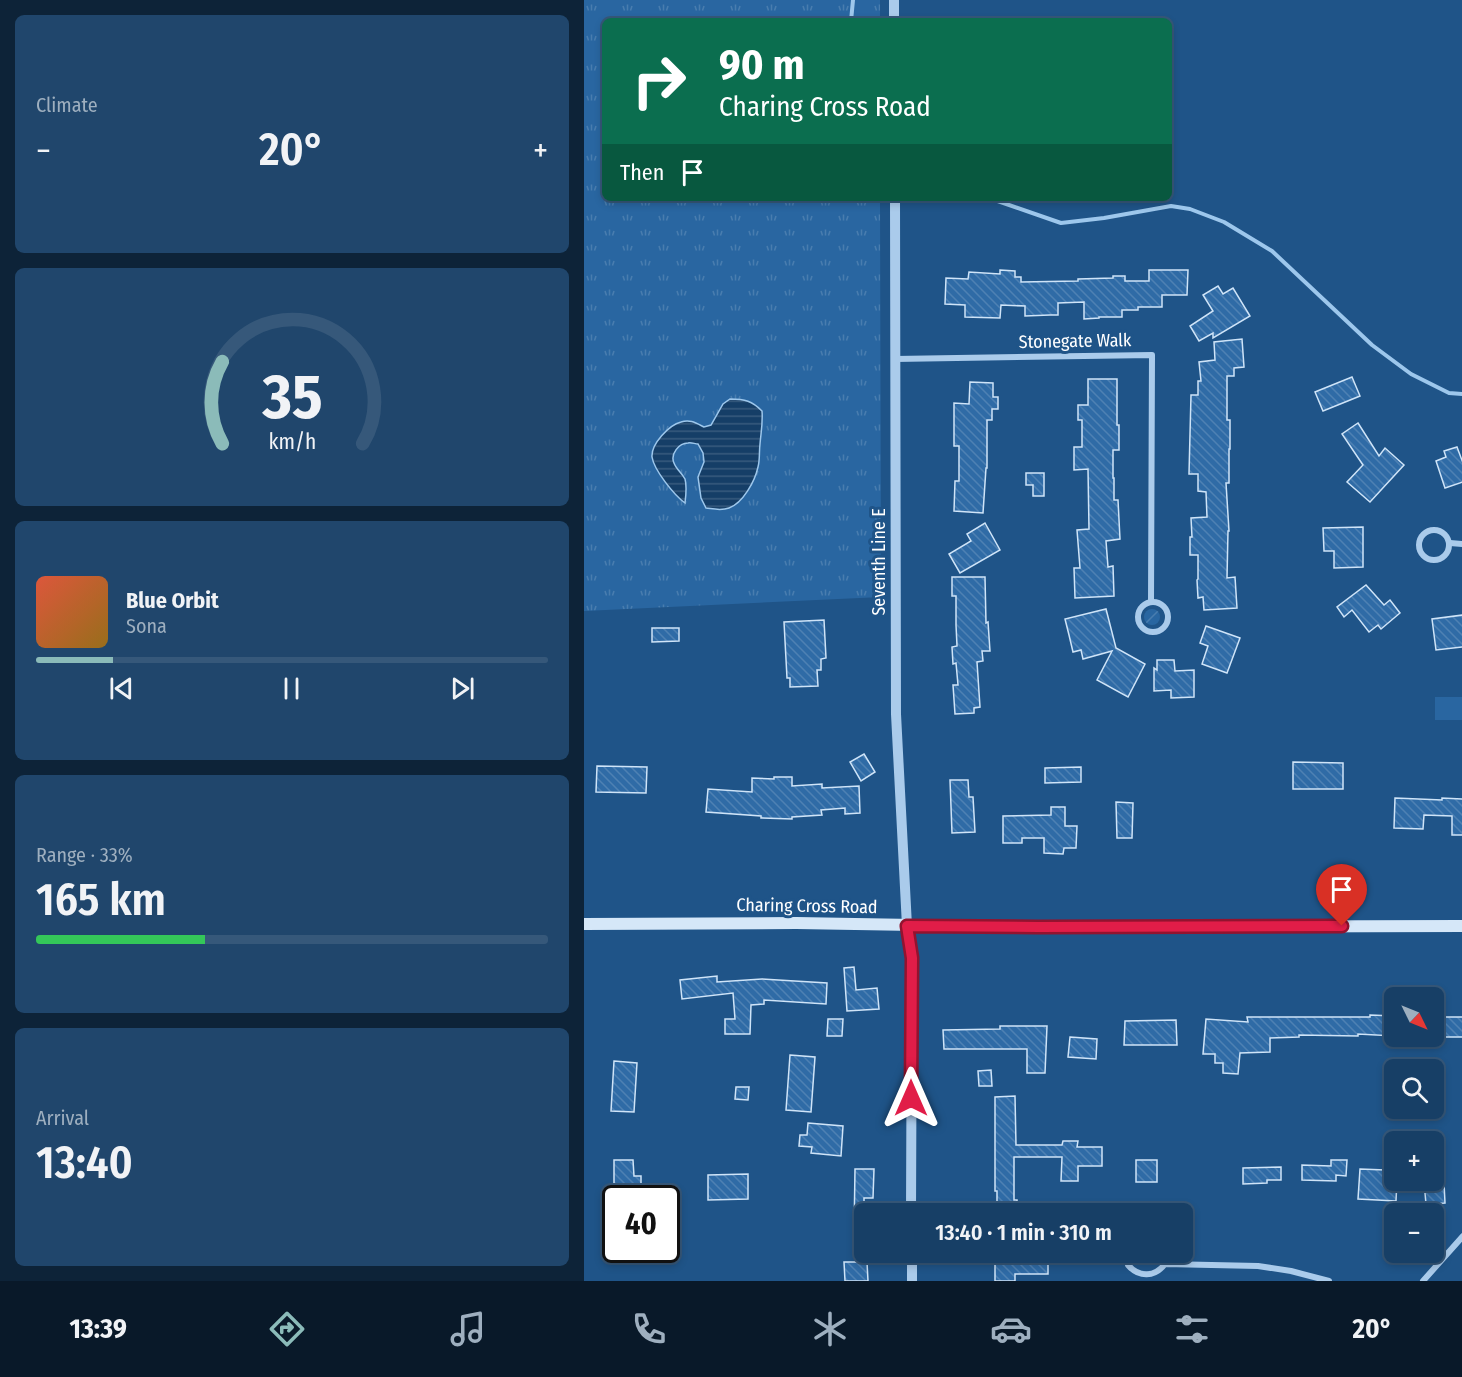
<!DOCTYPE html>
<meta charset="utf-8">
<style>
body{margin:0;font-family:"Fira Sans Condensed",sans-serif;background:#20466c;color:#f1f3f6;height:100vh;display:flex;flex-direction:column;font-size:22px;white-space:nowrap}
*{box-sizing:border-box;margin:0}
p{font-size:20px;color:#9eafbf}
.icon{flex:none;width:33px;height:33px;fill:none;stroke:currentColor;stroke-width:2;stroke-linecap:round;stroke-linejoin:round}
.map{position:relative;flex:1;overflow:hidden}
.sheet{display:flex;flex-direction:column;gap:15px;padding:15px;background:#0d2338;width:584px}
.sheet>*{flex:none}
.hud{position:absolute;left:18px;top:18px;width:570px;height:183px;border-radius:9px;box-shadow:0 3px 9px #0003,0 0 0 2px #36587a;background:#0b6e4f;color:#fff;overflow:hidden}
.needle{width:39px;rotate:133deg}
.buttons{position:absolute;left:800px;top:987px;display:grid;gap:12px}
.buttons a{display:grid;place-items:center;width:60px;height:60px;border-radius:9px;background:#173f66;box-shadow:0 3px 9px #0003,0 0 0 2px #36587a;font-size:30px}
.speed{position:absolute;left:18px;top:1185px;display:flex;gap:12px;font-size:30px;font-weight:700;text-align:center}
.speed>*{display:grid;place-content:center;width:78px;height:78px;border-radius:50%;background:#173f66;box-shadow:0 3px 9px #0003,0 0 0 2px #36587a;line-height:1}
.speed .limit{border:3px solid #111;border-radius:9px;background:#fff;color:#111}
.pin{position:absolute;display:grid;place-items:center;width:51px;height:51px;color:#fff;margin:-62px -26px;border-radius:50% 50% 50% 0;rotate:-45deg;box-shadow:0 0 6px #0007}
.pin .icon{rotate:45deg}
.me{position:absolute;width:66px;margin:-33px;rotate:0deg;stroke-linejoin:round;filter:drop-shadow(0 0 4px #0008)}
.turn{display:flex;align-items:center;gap:21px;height:126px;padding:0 18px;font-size:27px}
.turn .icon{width:78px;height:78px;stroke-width:2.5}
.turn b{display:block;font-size:42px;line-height:51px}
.then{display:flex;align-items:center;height:57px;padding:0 18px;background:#0003;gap:12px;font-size:22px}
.big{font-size:45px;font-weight:600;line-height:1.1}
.sheet .card{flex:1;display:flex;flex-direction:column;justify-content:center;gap:9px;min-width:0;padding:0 21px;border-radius:9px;background:#20466c}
.sheet .dial{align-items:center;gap:0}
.dial svg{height:156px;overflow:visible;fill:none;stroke:#36587a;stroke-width:7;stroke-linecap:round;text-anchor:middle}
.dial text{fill:#f1f3f6;stroke:none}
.song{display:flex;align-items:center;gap:18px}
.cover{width:72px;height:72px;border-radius:9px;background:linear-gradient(135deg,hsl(10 70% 55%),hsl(40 70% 35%))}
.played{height:6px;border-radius:3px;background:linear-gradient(90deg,#8bbbb9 15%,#36587a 15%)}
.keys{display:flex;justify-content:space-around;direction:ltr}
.heat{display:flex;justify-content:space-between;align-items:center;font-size:33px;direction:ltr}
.charge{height:9px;border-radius:4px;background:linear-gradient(90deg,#34c759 33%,#36587a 0)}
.trip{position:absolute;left:270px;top:1203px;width:339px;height:60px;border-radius:9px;background:#173f66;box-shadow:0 3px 9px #0003,0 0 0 2px #36587a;font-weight:600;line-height:60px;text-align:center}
.dock{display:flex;height:96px;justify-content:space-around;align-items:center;background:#091929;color:#9eafbf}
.dock .icon{width:42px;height:42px}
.dock .selected{color:#8bbbb9}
.dock b{font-size:27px;color:#f1f3f6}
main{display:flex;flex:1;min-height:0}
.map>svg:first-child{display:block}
.grass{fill:url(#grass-tufts)}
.garden{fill:url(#garden-furrows)}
.pitch{fill:#2966a1}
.water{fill:url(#water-rules);stroke:#9dc7ec;stroke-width:1.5}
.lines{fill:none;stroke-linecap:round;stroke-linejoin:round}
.stream{stroke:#9dc7ec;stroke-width:4}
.building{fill:url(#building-back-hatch);stroke:#cfe4f8;stroke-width:1.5}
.minor{stroke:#aacbeb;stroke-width:6}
.tertiary{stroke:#aacbeb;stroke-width:10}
.secondary{stroke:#d5e7f8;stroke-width:12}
.route-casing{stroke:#92132f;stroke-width:15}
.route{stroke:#e11d48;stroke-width:10}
.labels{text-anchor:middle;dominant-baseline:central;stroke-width:6;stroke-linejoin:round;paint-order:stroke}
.street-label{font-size:18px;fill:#fff;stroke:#1f5488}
</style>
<main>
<section class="sheet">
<div class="card"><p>Climate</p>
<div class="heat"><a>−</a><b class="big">20°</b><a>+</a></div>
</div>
<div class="card dial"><svg viewBox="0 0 100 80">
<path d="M14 69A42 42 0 1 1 86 69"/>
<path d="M14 69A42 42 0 0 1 14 27" stroke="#8bbbb9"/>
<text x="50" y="56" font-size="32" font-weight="700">35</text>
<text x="50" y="72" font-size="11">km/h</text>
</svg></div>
<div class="card">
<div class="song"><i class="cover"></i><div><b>Blue Orbit</b><p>Sona</p></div></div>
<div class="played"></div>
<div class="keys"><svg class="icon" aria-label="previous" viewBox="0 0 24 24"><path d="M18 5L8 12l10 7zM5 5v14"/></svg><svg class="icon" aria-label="pause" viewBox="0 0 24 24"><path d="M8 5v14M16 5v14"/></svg><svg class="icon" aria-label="next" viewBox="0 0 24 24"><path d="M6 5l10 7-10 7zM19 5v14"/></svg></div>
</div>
<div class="card"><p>Range · 33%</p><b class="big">165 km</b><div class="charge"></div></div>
<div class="card"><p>Arrival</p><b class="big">13:40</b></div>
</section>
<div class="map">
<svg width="879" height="1281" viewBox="0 0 879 1281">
<defs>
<pattern id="grass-tufts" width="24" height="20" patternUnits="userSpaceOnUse" patternTransform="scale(1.5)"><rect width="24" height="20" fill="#2966a1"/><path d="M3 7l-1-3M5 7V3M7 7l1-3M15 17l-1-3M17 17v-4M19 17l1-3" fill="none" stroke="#497daf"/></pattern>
<pattern id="garden-furrows" width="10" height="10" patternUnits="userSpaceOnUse" patternTransform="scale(1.5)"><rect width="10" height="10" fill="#2966a1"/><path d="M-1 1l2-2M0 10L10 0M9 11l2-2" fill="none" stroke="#497daf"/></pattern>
<pattern id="water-rules" width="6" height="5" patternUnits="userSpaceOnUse" patternTransform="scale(1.5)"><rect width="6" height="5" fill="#153e67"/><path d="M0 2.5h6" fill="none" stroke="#385b7e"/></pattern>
<pattern id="building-back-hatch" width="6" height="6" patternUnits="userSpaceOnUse" patternTransform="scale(1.5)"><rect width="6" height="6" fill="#2f6ba6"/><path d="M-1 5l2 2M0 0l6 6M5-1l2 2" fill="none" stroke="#4e81b3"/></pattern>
</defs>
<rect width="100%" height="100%" fill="#1f5488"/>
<polygon class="grass" points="0,0 296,0 296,21 21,21 21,198 296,198 297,597 0,611"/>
<circle class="garden" cx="568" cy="617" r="8"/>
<rect class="pitch" x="851" y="697" width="27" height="23"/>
<path class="water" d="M146,399C161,399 168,401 178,411C179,423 177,432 176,444C175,452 176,460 174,467C171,481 159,503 145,508C137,511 130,509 122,508L117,498L114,477L120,462L119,453L114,444C111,444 107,442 104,443C95,443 86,454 90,463C92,469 98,473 101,479C103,486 102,495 101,503C90,495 70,470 68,457C67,444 85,425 97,422C106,419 112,423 120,427L127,425L139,404Z"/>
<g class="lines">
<g class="stream">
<polyline points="267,21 269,0"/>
<polyline points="405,198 477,223 520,218 587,206 606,209 640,222 688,251 788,345 827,374 865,393 879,394"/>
</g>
</g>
<g class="building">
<polygon points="416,270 431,271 431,277 437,277 437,282 494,281 494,279 529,278 529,276 541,276 541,281 565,281 565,270 604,270 603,295 578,295 578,307 554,307 554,310 538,310 538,317 515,317 515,318 500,319 500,302 474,303 474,315 466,315 441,316 441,306 417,305 416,318 381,317 381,305 361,304 362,278 384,279 385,272 416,274"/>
<polygon points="634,286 639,294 649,288 666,316 629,338 629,333 615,341 606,326 629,311 619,295"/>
<polygon points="658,339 660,367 650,368 650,376 643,376 643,420 646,420 646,449 645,449 645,483 642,483 645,531 644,531 643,578 651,577 653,608 620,610 619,597 614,598 613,580 614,579 614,555 606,555 606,537 608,537 607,518 623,517 622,492 614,491 614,474 605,474 607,395 614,395 614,381 617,381 615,362 631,360 630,342"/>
<polygon points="768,377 776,396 739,411 731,392"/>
<polygon points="504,379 533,379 533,425 535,425 535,450 529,450 529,478 530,478 530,500 534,500 536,539 522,541 524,567 529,566 530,596 491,598 490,568 496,568 493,530 505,529 504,469 490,470 490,447 498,447 498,420 494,420 494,405 504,405"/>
<polygon points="386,382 409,383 409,397 414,397 414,409 408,409 408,420 403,420 403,468 402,468 399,513 370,511 371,481 375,481 375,446 370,446 370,403 385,404"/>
<polygon points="774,423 795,456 801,448 820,465 786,502 763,482 779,465 758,434"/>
<polygon points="873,447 879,463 879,482 861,488 852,461 862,457 860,451"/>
<polygon points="442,473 460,473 460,496 449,496 449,485 442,485"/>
<polygon points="401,523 416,550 376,573 365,554 387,541 383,534"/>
<polygon points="779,527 779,567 750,568 750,551 740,551 739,528"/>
<polygon points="368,577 401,577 402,623 404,622 406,651 398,651 399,661 393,662 396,707 390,708 390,713 371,714 369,685 374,685 372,663 369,664 368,647 373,646 372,625 372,596 368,596"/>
<polygon points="782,585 800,605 806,600 816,613 797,629 794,625 785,632 768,610 760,617 753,607"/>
<polygon points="522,609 532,648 561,664 544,697 513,680 528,651 499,659 497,650 489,652 485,635 481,619"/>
<polygon points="879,615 879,647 852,650 848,619"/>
<polygon points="240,620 242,658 237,659 237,670 233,670 234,686 206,687 206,678 203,678 200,622"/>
<polygon points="622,626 656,638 643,673 618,664 624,646 616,643"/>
<polygon points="68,628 95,628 95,641 68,642"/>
<polygon points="573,660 590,660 591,671 610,670 610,697 587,698 587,690 570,691 570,668 573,670"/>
<polygon points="280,754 291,772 277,781 266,762"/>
<polygon points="709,762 759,763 759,789 709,789"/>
<polygon points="13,766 63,767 62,793 12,792"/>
<polygon points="497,767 497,782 461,783 461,768"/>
<polygon points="190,777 208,777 208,786 238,784 238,788 275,786 276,813 261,814 261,808 237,810 238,815 208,817 208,819 177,818 177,816 122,812 124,789 168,792 168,778 190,779"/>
<polygon points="366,780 384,780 385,797 389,797 391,832 368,833"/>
<polygon points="811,798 858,800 858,798 879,799 879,835 868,835 868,816 840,815 839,829 810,828"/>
<polygon points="532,802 549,803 548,838 533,838"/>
<polygon points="467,807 481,807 481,826 493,826 492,848 480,848 479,854 460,853 460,838 438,838 438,843 419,843 419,816 467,815"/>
<polygon points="270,967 272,990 293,988 295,1009 263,1011 260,968"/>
<polygon points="133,976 133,982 178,979 243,983 242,1004 180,1000 180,1004 167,1005 166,1034 141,1034 141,1019 151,1019 149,993 98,999 96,980"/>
<polygon points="786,1015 810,1016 810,1036 774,1034 774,1036 715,1035 715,1037 686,1038 686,1052 656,1053 654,1074 639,1073 639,1063 631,1063 631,1054 619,1054 622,1019 664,1022 663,1017 786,1017"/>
<rect x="853" y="1017" width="26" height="20"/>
<polygon points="244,1019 259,1019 258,1036 243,1036"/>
<polygon points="592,1020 593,1045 540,1045 541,1021"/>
<polygon points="416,1026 463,1026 461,1073 443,1073 443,1049 360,1049 359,1030 416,1029"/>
<polygon points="486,1037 513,1039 512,1059 484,1057"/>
<polygon points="206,1055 231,1057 227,1112 202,1110"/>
<polygon points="30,1061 53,1063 50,1112 27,1111"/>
<polygon points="407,1070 408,1086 395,1086 394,1071"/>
<polygon points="152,1087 165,1087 164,1100 151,1099"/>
<polygon points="431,1096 432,1145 478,1145 479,1141 494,1141 493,1147 518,1147 518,1166 494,1166 494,1181 477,1181 478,1157 430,1157 430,1200 433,1200 433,1214 413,1214 413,1191 411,1191 411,1097"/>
<polygon points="224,1123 259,1126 257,1156 227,1153 228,1147 215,1146 216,1135 223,1135"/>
<polygon points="30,1160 49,1160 50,1176 57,1176 57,1191 30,1192"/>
<rect x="552" y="1160" width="21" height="22"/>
<polygon points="747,1160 763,1160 762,1176 752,1175 752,1181 718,1180 718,1165 747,1166"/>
<polygon points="859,1162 861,1203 842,1204 840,1182 843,1182 842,1180 849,1180 849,1163"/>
<polygon points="697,1167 697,1180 683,1180 683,1183 659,1184 659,1168"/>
<polygon points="271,1169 290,1169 289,1198 280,1198 280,1234 270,1234"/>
<polygon points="776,1169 801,1170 801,1176 810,1177 810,1180 813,1180 812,1201 774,1199"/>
<polygon points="164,1174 164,1199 124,1200 124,1175"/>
<polygon points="411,1260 464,1261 464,1274 431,1274 431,1281 411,1281"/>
<polygon points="260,1262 283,1262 284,1281 261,1281"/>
</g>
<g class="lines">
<g class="minor">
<polyline points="311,359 568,355 567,601"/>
<circle cx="850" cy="545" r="15"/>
<polyline points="866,543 879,544"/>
<circle cx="569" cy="617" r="15"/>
<path d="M581,1264L574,1256C562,1254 549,1252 544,1265C555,1278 571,1277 581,1264L674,1266L707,1271L745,1281"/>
<polyline points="839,1281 879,1236"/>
</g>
<g class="tertiary">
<polyline points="310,0 310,21"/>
<polyline points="311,198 312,714 323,926 328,958 327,1214"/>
<polyline points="328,1252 328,1281"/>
</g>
<polyline class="secondary" points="0,924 212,923 454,927 879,926"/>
</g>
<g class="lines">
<defs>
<polyline id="route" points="327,1098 328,958 323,926 454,927 758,926"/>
</defs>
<use href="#route" class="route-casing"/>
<use href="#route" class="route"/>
</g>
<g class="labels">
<g class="street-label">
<text transform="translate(491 341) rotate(-1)">Stonegate Walk</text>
<text transform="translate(295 562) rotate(-90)">Seventh Line E</text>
<text transform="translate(223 906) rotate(1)">Charing Cross Road</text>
</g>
</g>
</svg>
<div class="buttons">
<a><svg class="needle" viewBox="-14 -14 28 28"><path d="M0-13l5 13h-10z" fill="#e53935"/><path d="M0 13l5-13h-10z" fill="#9eafbf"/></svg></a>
<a><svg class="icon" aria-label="search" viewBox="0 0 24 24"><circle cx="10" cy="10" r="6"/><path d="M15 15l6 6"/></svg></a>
<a>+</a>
<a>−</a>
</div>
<div class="speed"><div class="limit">40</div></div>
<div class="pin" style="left:758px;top:926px;background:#d93025"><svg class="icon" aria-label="arrive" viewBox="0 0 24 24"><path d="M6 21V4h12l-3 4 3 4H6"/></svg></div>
<svg class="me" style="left:327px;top:1098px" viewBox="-20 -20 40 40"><path d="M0-17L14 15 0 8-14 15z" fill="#e11d48" stroke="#fff" stroke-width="4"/></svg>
<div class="trip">13:40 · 1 min · 310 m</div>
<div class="hud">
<div class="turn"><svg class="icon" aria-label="right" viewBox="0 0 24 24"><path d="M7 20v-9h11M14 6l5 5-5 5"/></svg><div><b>90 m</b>Charing Cross Road</div></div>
<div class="then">Then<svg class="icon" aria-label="arrive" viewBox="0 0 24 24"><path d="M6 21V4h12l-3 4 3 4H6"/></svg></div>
</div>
</div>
</main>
<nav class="dock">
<b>13:39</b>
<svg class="icon selected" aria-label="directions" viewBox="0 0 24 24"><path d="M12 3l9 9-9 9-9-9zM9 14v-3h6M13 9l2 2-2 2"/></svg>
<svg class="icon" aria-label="music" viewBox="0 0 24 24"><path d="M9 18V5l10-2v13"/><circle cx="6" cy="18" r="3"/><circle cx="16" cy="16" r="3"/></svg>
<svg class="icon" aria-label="phone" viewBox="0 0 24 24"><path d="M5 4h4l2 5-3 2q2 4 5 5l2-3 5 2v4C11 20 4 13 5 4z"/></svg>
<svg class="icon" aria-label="climate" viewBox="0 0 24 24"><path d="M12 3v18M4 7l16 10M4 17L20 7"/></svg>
<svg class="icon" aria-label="car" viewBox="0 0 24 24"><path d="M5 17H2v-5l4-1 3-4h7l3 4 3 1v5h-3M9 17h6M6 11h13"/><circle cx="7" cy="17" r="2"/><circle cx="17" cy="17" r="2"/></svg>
<svg class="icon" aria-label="filters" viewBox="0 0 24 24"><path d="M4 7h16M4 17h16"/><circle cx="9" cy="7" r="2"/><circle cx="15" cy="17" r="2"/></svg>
<b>20°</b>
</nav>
